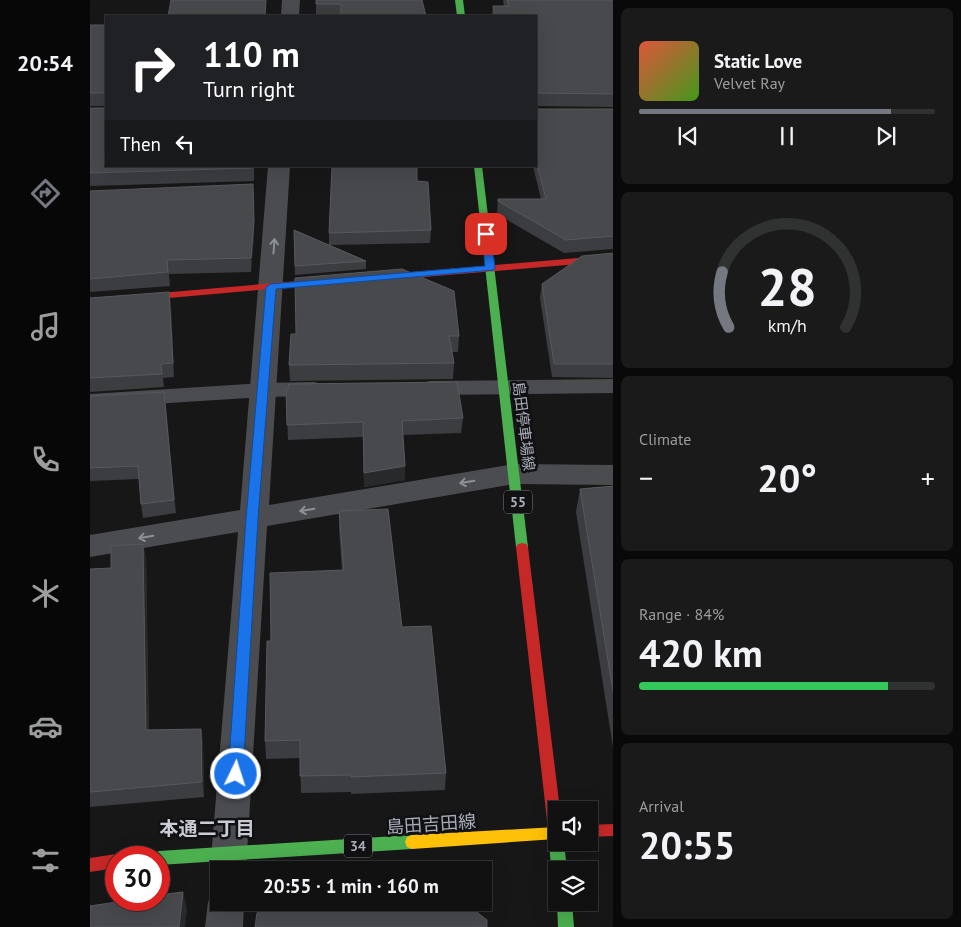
<!DOCTYPE html>
<meta charset="utf-8">
<style>
body{margin:0;font-family:"PT Sans","Noto Sans JP",sans-serif;background:#1a1a1a;color:#f1f3f6;height:100vh;display:flex;flex-direction:column;font-size:19px;white-space:nowrap}
*{box-sizing:border-box;margin:0}
p{font-size:16px;color:#9c9d9f}
.icon{flex:none;width:28px;height:28px;fill:none;stroke:currentColor;stroke-width:2;stroke-linecap:round;stroke-linejoin:round}
.map{position:relative;flex:1;overflow:hidden}
.drawer{display:flex;flex-direction:column;gap:8px;padding:8px;background:#090909;width:348px}
.drawer>*{flex:none}
.guide{position:absolute;left:15px;top:15px;width:432px;height:152px;border-radius:0px;box-shadow:0 5px 20px #0002,0 0 0 1px #303131;background:#202124;color:#fff;overflow:hidden}
.tools{position:absolute;left:458px;top:801px;display:grid;gap:10px}
.tools a{display:grid;place-items:center;width:50px;height:50px;border-radius:0px;background:#111;box-shadow:0 5px 20px #0002,0 0 0 1px #303131;font-size:25px}
.speed{position:absolute;left:15px;top:846px;display:flex;gap:10px;font-size:25px;font-weight:700;text-align:center}
.speed>*{display:grid;place-content:center;width:65px;height:65px;border-radius:50%;background:#111;box-shadow:0 5px 20px #0002,0 0 0 1px #303131;line-height:1}
.speed .limit{border:8px solid #d22;background:#fff;color:#111}
.pin{position:absolute;display:grid;place-items:center;width:42px;height:42px;color:#fff;margin:-21px;border-radius:10px;box-shadow:0 2px 8px #0006}
.me{position:absolute;width:55px;margin:-28px;rotate:4deg;stroke-linejoin:round;filter:drop-shadow(0 0 4px #0008)}
.turn{display:flex;align-items:center;gap:18px;height:105px;padding:0 15px;font-size:22px}
.turn .icon{width:65px;height:65px;stroke-width:2.5}
.turn b{display:block;font-size:35px;line-height:42px}
.then{display:flex;align-items:center;height:48px;padding:0 15px;background:#0003;gap:10px;font-size:19px}
.big{font-size:38px;font-weight:700;line-height:1.1}
.drawer .widget{flex:1;display:flex;flex-direction:column;justify-content:center;gap:8px;min-width:0;padding:0 18px;border-radius:8px;background:#1a1a1a}
.drawer .dial{align-items:center;gap:0}
.dial svg{height:130px;overflow:visible;fill:none;stroke:#303131;stroke-width:7;stroke-linecap:round;text-anchor:middle}
.dial text{fill:#f1f3f6;stroke:none}
.song{display:flex;align-items:center;gap:15px}
.cover{width:60px;height:60px;border-radius:8px;background:linear-gradient(135deg,hsl(10 70% 55%),hsl(100 70% 35%))}
.played{height:5px;border-radius:2px;background:linear-gradient(90deg,#757880 85%,#303131 85%)}
.keys{display:flex;justify-content:space-around;direction:ltr}
.heat{display:flex;justify-content:space-between;align-items:center;font-size:28px;direction:ltr}
.charge{height:8px;border-radius:4px;background:linear-gradient(90deg,#34c759 84%,#303131 0)}
.trip{position:absolute;left:120px;top:861px;width:282px;height:50px;border-radius:0px;background:#111;box-shadow:0 5px 20px #0002,0 0 0 1px #303131;font-weight:700;line-height:50px;text-align:center}
main{display:flex;flex:1;min-height:0}
.menu{display:flex;flex-direction:column;width:90px;justify-content:space-around;align-items:center;background:#070707;color:#9c9d9f}
.menu .icon{width:35px;height:35px}
.menu .on{color:#757880}
.menu b{font-size:22px;color:#f1f3f6}
.map>svg:first-child{display:block}
.lines{fill:none;stroke-linecap:round;stroke-linejoin:round}
.lane{fill:#4b4c50;fill-rule:evenodd}
.street{fill:#4b4c50;fill-rule:evenodd}
.fast{fill:#4caf50;fill-rule:evenodd}
.slow{fill:#ffc107;fill-rule:evenodd}
.jam{fill:#c62828;fill-rule:evenodd}
.wall{fill:#3c3d40}
.shaded-wall{fill:#28292a}
.building{fill:#48494d;stroke:#57595e}
.oneway{stroke:#8c9099}
.route{fill:#1a73e8;stroke:#114b97}
.labels{text-anchor:middle;dominant-baseline:central;stroke-width:5;stroke-linejoin:round;paint-order:stroke}
.shield{fill:#111113;stroke:#7b7e86;stroke-width:1}
.shield-label{font-size:14px;font-weight:bold;fill:#a8adb8}
.street-label{font-size:15px;fill:#a8adb8;stroke:#111113}
.near-street-label{font-size:18px;fill:#a8adb8;stroke:#111113}
.near-neighbourhood-label{font-size:19px;font-weight:bold;fill:#c9ccd4;stroke:#111113}
</style>
<main>
<nav class="menu">
<b>20:54</b>
<svg class="icon on" aria-label="directions" viewBox="0 0 24 24"><path d="M12 3l9 9-9 9-9-9zM9 14v-3h6M13 9l2 2-2 2"/></svg>
<svg class="icon" aria-label="music" viewBox="0 0 24 24"><path d="M9 18V5l10-2v13"/><circle cx="6" cy="18" r="3"/><circle cx="16" cy="16" r="3"/></svg>
<svg class="icon" aria-label="phone" viewBox="0 0 24 24"><path d="M5 4h4l2 5-3 2q2 4 5 5l2-3 5 2v4C11 20 4 13 5 4z"/></svg>
<svg class="icon" aria-label="climate" viewBox="0 0 24 24"><path d="M12 3v18M4 7l16 10M4 17L20 7"/></svg>
<svg class="icon" aria-label="car" viewBox="0 0 24 24"><path d="M5 17H2v-5l4-1 3-4h7l3 4 3 1v5h-3M9 17h6M6 11h13"/><circle cx="7" cy="17" r="2"/><circle cx="17" cy="17" r="2"/></svg>
<svg class="icon" aria-label="filters" viewBox="0 0 24 24"><path d="M4 7h16M4 17h16"/><circle cx="9" cy="7" r="2"/><circle cx="15" cy="17" r="2"/></svg>
</nav>
<div class="map">
<svg width="524" height="927" viewBox="0 0 524 927">
<rect width="100%" height="100%" fill="#171717"/>
<g class="lines">
<g class="lane">
<polygon points="524,379 524,393 340,395 333,393 330,388 333,383 340,381"/>
<polygon points="224,382 231,384 234,389 231,394 224,396 173,397 0,408 0,394 173,383"/>
</g>
<g class="street">
<polygon points="192,0 210,0 209,16 191,16"/>
<polygon points="178,166 200,166 179,505 425,464 524,465 524,485 425,484 177,526 156,870 129,870 129,883 125,882 120,870 148,532 0,557 0,535 150,510"/>
<polygon points="129,888 129,902 154,902 153,927 115,927 118,902 123,890"/>
</g>
<g class="fast">
<polygon points="365,0 373,0 375,16 367,16"/>
<polygon points="384,166 392,166 438,547 436,550 428,550 426,547"/>
<polygon points="322,835 327,837 329,842 327,847 322,849 69,865 69,858 62,858 64,853 69,851"/>
<path d="M466,836V842H474L477,870H466V875C460,868 458,846 462,837Z"/>
<polygon points="467,902 482,902 484,927 468,927"/>
</g>
<polygon class="slow" points="466,827 466,839 322,849 317,847 315,842 317,837 322,835"/>
<g class="jam">
<polygon points="524,255 524,261 288,281 283,278 288,275"/>
<polygon points="243,278 246,279 248,281 246,283 0,305 0,299"/>
<polygon points="432,543 436,544 438,547 470,810 466,810 466,842 471,842 466,845 461,843 459,838 426,547 428,544"/>
<polygon points="524,824 524,836 499,837 499,825"/>
<polygon points="26,854 32,858 26,858 26,868 0,872 0,858"/>
</g>
</g>
<g class="wall">
<polygon points="226,0 332,0 251,15 226,15"/>
<polygon points="413,0 524,0 524,107 446,106 446,16 402,16 403,6 414,6"/>
<polygon points="0,25 164,166 164,181 0,186 0,108 15,108 15,106 0,106"/>
<polygon points="446,108 447,109 524,109 524,249 474,253 407,214 408,199 451,199 443,166 446,166"/>
<polygon points="327,181 341,230 340,243 240,245 276,261 276,269 205,275 204,230 239,245 239,233"/>
<polygon points="0,191 164,197 164,234 161,272 79,274 80,286 0,292"/>
<polygon points="524,253 524,378 462,377 450,298 452,284"/>
<polygon points="79,292 81,305 84,377 73,378 74,387 0,392 0,298"/>
<polygon points="201,334 369,336 368,352 362,352 364,363 363,379 200,381 199,365"/>
<polygon points="196,389 373,418 371,433 313,435 315,466 315,480 274,487 273,437 198,440"/>
<polygon points="74,392 86,513 53,518 51,504 49,479 0,481 0,396"/>
<polygon points="524,486 524,754 486,512 490,489"/>
<polygon points="249,511 312,627 356,773 355,790 261,794 261,792 211,793 210,758 176,759 175,741 181,641 252,571 249,529"/>
<polygon points="53,544 56,560 59,730 111,729 113,743 114,797 0,807 0,569 21,568"/>
</g>
<g class="shaded-wall">
<polygon points="163,184 164,234 161,272 161,258"/>
<polygon points="79,292 81,305 84,377 83,363"/>
<polygon points="74,392 76,405 86,513 84,500"/>
<polygon points="315,466 315,480 274,487 274,473"/>
<polygon points="53,544 56,560 59,745 56,730"/>
<polygon points="111,729 113,743 114,797 112,782"/>
<polygon points="93,892 97,910 95,927 89,927"/>
</g>
<g class="building">
<polygon points="81,0 176,0 175,16 78,16"/>
<polygon points="226,0 332,0 336,16 251,16 251,4 226,4"/>
<polygon points="417,0 524,0 524,94 447,93 446,94 446,16 405,16 403,6 419,6"/>
<polygon points="0,25 16,25 16,166 163,166 163,168 0,173 0,108 15,108 16,93 0,93"/>
<polygon points="446,108 447,109 524,109 524,236 476,240 408,201 408,199 456,199 446,161"/>
<polygon points="242,166 327,166 327,181 338,182 341,230 239,233"/>
<polygon points="163,184 164,221 161,258 77,260 78,272 0,279 0,191"/>
<polygon points="204,230 276,261 205,266"/>
<polygon points="524,253 524,364 464,364 452,284 492,256"/>
<polygon points="312,269 364,291 369,336 359,336 364,363 199,365 201,334 206,334 205,278"/>
<polygon points="79,292 83,363 71,364 72,374 0,378 0,298"/>
<polygon points="367,382 373,418 312,421 315,466 274,473 273,422 197,425 196,389 198,389 199,384"/>
<polygon points="74,392 84,500 51,504 48,466 0,468 0,396"/>
<polygon points="524,486 524,697 490,489"/>
<polygon points="298,509 312,627 341,626 356,773 261,777 261,775 210,776 210,740 175,741 177,641 181,641 180,573 254,570 249,511"/>
<polygon points="53,544 56,730 111,729 112,782 0,792 0,569 21,568 21,546"/>
<polygon points="93,892 89,927 0,927 0,906 40,900 69,900 69,895"/>
<polygon points="179,902 374,902 397,920 397,927 165,927 167,913"/>
</g>
<defs><path id="oneway-shaft" d="M-6 0H5M1.5-3L5.5 0L1.5 3" fill="none" stroke-width="1.6" stroke-linecap="round" stroke-linejoin="round" transform="scale(1.25)"/></defs>
<g class="oneway">
<use href="#oneway-shaft" transform="translate(184 246) rotate(-86)"/>
<use href="#oneway-shaft" transform="translate(377 482) rotate(170)"/>
<use href="#oneway-shaft" transform="translate(217 510) rotate(170)"/>
<use href="#oneway-shaft" transform="translate(56 537) rotate(170)"/>
</g>
<polygon class="route" points="396,231 401,234 405,268 404,270 186,289 168,519 153,774 150,778 146,780 141,778 138,774 156,519 176,287 181,284 395,266 392,234"/>
<g class="labels">
<g class="shield">
<rect x="414" y="490.5" width="28" height="23" rx="4"/>
<rect x="254" y="834.5" width="28" height="23" rx="4"/>
</g>
<g class="shield-label">
<text x="428" y="502">55</text>
<text x="268" y="846">34</text>
</g>
<g class="street-label">
<text transform="translate(434 426) rotate(83)">島田停車場線</text>
</g>
<g class="near-street-label">
<text transform="translate(341 824) rotate(-4)">島田吉田線</text>
</g>
<g class="near-neighbourhood-label">
<text x="117" y="828">本通二丁目</text>
</g>
</g>
</svg>
<div class="tools">
<a><svg class="icon" aria-label="sound" viewBox="0 0 24 24"><path d="M4 9h4l5-4v14l-5-4H4zM17 9q2 3 0 6"/></svg></a>
<a><svg class="icon" aria-label="layers" viewBox="0 0 24 24"><path d="M12 4l9 5-9 5-9-5zM3 14l9 5 9-5"/></svg></a>
</div>
<div class="speed"><div class="limit">30</div></div>
<div class="pin" style="left:396px;top:234px;background:#d93025"><svg class="icon" aria-label="arrive" viewBox="0 0 24 24"><path d="M6 21V4h12l-3 4 3 4H6"/></svg></div>
<svg class="me" style="left:146px;top:774px" viewBox="-20 -20 40 40"><circle r="17" fill="#1a73e8" stroke="#fff" stroke-width="3"/><path d="M0-11L8 9 0 5-8 9z" fill="#fff"/></svg>
<div class="trip">20:55 · 1 min · 160 m</div>
<div class="guide">
<div class="turn"><svg class="icon" aria-label="right" viewBox="0 0 24 24"><path d="M7 20v-9h11M14 6l5 5-5 5"/></svg><div><b>110 m</b>Turn right</div></div>
<div class="then">Then<svg class="icon" aria-label="left" viewBox="0 0 24 24"><path d="M17 20v-9H6M10 6l-5 5 5 5"/></svg></div>
</div>
</div>
<section class="drawer">
<div class="widget">
<div class="song"><i class="cover"></i><div><b>Static Love</b><p>Velvet Ray</p></div></div>
<div class="played"></div>
<div class="keys"><svg class="icon" aria-label="previous" viewBox="0 0 24 24"><path d="M18 5L8 12l10 7zM5 5v14"/></svg><svg class="icon" aria-label="pause" viewBox="0 0 24 24"><path d="M8 5v14M16 5v14"/></svg><svg class="icon" aria-label="next" viewBox="0 0 24 24"><path d="M6 5l10 7-10 7zM19 5v14"/></svg></div>
</div>
<div class="widget dial"><svg viewBox="0 0 100 80">
<path d="M14 69A42 42 0 1 1 86 69"/>
<path d="M14 69A42 42 0 0 1 10 35" stroke="#757880"/>
<text x="50" y="56" font-size="32" font-weight="700">28</text>
<text x="50" y="72" font-size="11">km/h</text>
</svg></div>
<div class="widget"><p>Climate</p>
<div class="heat"><a>−</a><b class="big">20°</b><a>+</a></div>
</div>
<div class="widget"><p>Range · 84%</p><b class="big">420 km</b><div class="charge"></div></div>
<div class="widget"><p>Arrival</p><b class="big">20:55</b></div>
</section>
</main>
